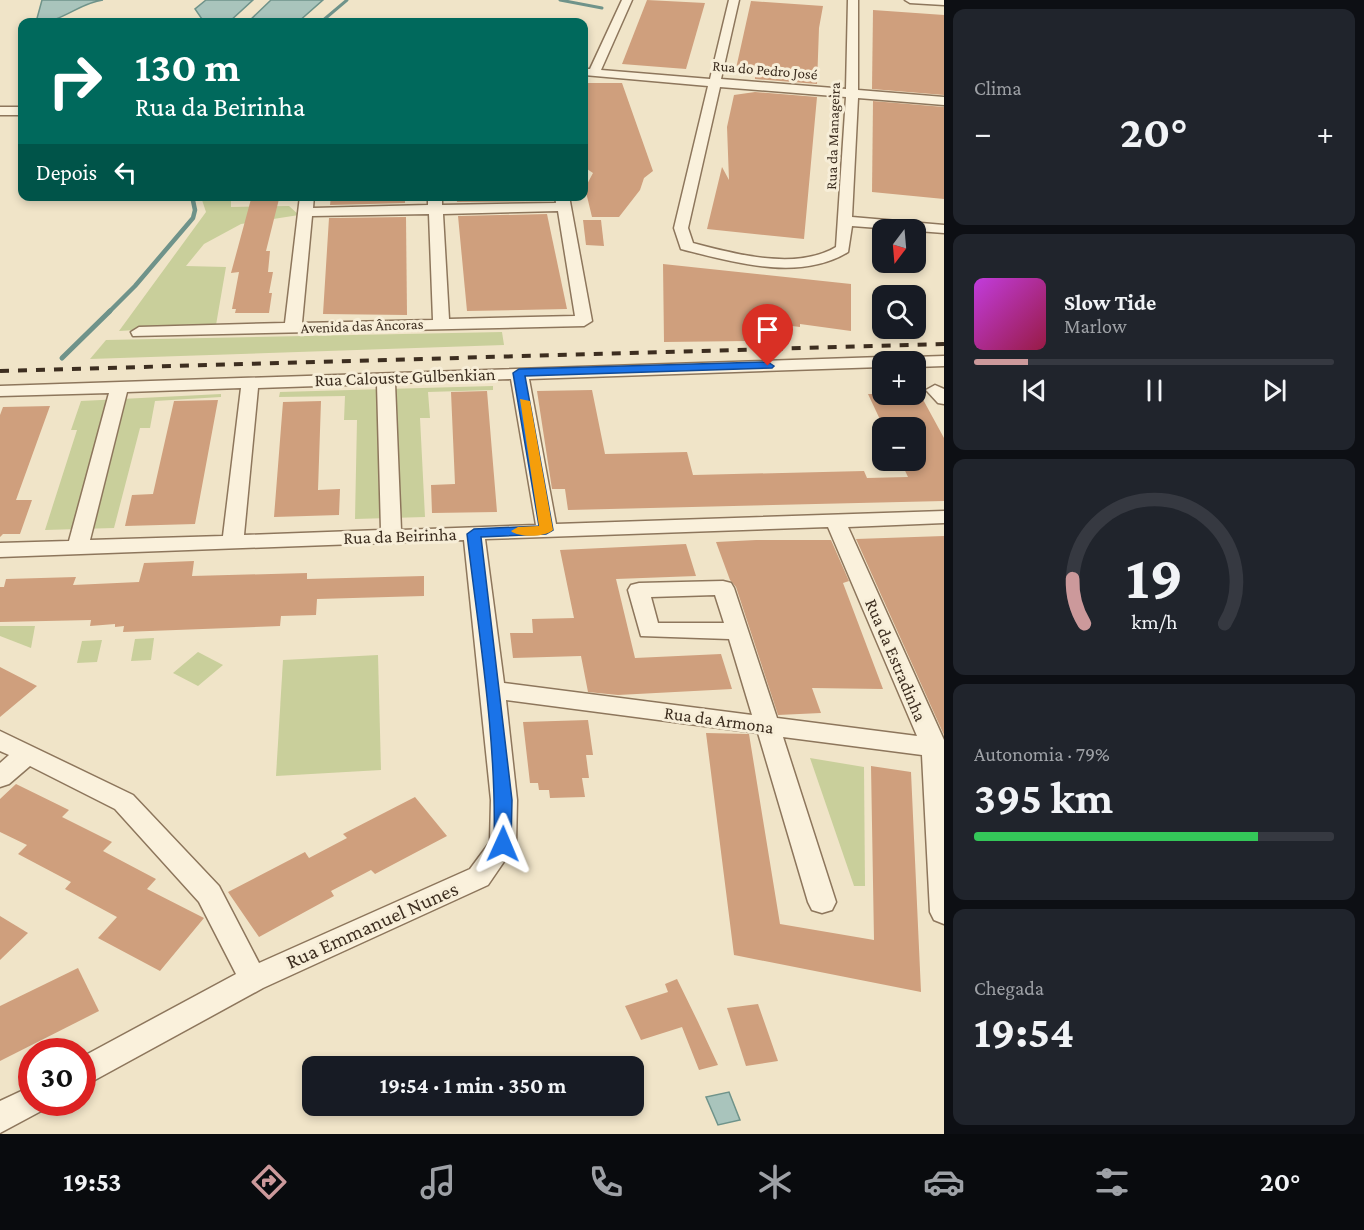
<!DOCTYPE html>
<html lang="pt">
<meta charset="utf-8">
<style>
body{margin:0;font-family:"Crimson Pro",serif;background:#20242c;color:#f1f3f6;height:100vh;display:flex;flex-direction:column;font-size:22px;white-space:nowrap}
*{box-sizing:border-box;margin:0}
p{font-size:20px;color:#9ea1a6}
.icon{flex:none;width:33px;height:33px;fill:none;stroke:currentColor;stroke-width:2;stroke-linecap:round;stroke-linejoin:round}
.map{position:relative;flex:1;overflow:hidden}
.drawer{display:flex;flex-direction:column;gap:9px;padding:9px;background:#0d0f14;width:420px}
.drawer>*{flex:none}
.hud{position:absolute;left:18px;top:18px;width:570px;height:183px;border-radius:12px;box-shadow:0 3px 9px #0003;background:#00695c;color:#fff;overflow:hidden}
.needle{width:39px;rotate:196deg}
.tools{position:absolute;left:872px;top:219px;display:grid;gap:12px}
.tools a{display:grid;place-items:center;width:54px;height:54px;border-radius:12px;background:#171b24;box-shadow:0 3px 9px #0003;font-size:30px}
.speed{position:absolute;left:18px;top:1038px;display:flex;gap:12px;font-size:30px;font-weight:700;text-align:center}
.speed>*{display:grid;place-content:center;width:78px;height:78px;border-radius:50%;background:#171b24;box-shadow:0 3px 9px #0003;line-height:1}
.speed .limit{border:9px solid #d22;background:#fff;color:#111}
.pin{position:absolute;display:grid;place-items:center;width:51px;height:51px;color:#fff;margin:-62px -26px;border-radius:50% 50% 50% 0;rotate:-45deg;box-shadow:0 0 6px #0007}
.pin .icon{rotate:45deg}
.me{position:absolute;width:66px;margin:-33px;rotate:1deg;stroke-linejoin:round;filter:drop-shadow(0 0 4px #0008)}
.turn{display:flex;align-items:center;gap:21px;height:126px;padding:0 18px;font-size:27px}
.turn .icon{width:78px;height:78px;stroke-width:2.5}
.turn b{display:block;font-size:42px;line-height:51px}
.then{display:flex;align-items:center;height:57px;padding:0 18px;background:#0003;gap:12px;font-size:22px}
.big{font-size:45px;font-weight:700;line-height:1.1}
.drawer .widget{flex:1;display:flex;flex-direction:column;justify-content:center;gap:9px;min-width:0;padding:0 21px;border-radius:12px;background:#20242c}
.drawer .dial{align-items:center;gap:0}
.dial svg{height:156px;overflow:visible;fill:none;stroke:#363941;stroke-width:7;stroke-linecap:round;text-anchor:middle}
.dial text{fill:#f1f3f6;stroke:none}
.song{display:flex;align-items:center;gap:18px}
.cover{width:72px;height:72px;border-radius:9px;background:linear-gradient(135deg,hsl(290 70% 55%),hsl(340 70% 35%))}
.played{height:6px;border-radius:3px;background:linear-gradient(90deg,#cc999b 15%,#363941 15%)}
.keys{display:flex;justify-content:space-around;direction:ltr}
.heat{display:flex;justify-content:space-between;align-items:center;font-size:33px;direction:ltr}
.charge{height:9px;border-radius:4px;background:linear-gradient(90deg,#34c759 79%,#363941 0)}
.trip{position:absolute;left:302px;top:1056px;width:342px;height:60px;border-radius:12px;background:#171b24;box-shadow:0 3px 9px #0003;font-weight:700;line-height:60px;text-align:center}
.tabs{display:flex;height:96px;justify-content:space-around;align-items:center;background:#090b0e;color:#9ea1a6}
.tabs .icon{width:42px;height:42px}
.tabs .selected{color:#cc999b}
.tabs b{font-size:27px;color:#f1f3f6}
main{display:flex;flex:1;min-height:0}
.map>svg:first-child{display:block}
.green{fill:#c9cf9b}
.water{fill:#a9c4bc;stroke:#6f938a;stroke-width:1.5}
.lines{fill:none;stroke-linecap:round;stroke-linejoin:round}
.stream-far2{stroke:#6f938a;stroke-width:3}
.stream-far1{stroke:#6f938a;stroke-width:4.5}
.stream{stroke:#6f938a;stroke-width:5}
.building{fill:#cf9f7d}
.minor-casing{stroke:#8d765c;stroke-width:3}
.minor{fill:#faf1dc;fill-rule:evenodd}
.rail{stroke:#3d2e20;stroke-width:4;stroke-dasharray:9 9;stroke-linecap:butt}
.route{fill:#1a73e8;stroke:#114b97;stroke-width:1.5}
.slow{fill:#f59e0b}
.labels{text-anchor:middle;dominant-baseline:central;stroke-width:6;stroke-linejoin:round;paint-order:stroke}
.far-street-label{font-size:15px;fill:#3d2e20;stroke:#f7eed8}
.street-label{font-size:18px;fill:#3d2e20;stroke:#f7eed8}
.near-street-label{font-size:21px;fill:#3d2e20;stroke:#f7eed8}
</style>
<main>
<div class="map">
<svg width="944" height="1134" viewBox="0 0 944 1134">
<rect width="100%" height="100%" fill="#f0e4c8"/>
<g class="green">
<polygon points="201,197 231,197 231,207 289,206 299,215 241,224 204,244 186,266 226,267 216,325 119,331 206,212"/>
<polygon points="502,332 504,345 90,359 106,340"/>
<polygon points="493,386 493,390 428,392 430,418 420,418 425,517 355,519 357,420 344,420 345,396 279,397 280,392"/>
<polygon points="221,394 221,397 155,401 150,428 140,428 114,528 45,530 77,430 71,430 81,401"/>
<polygon points="0,626 35,626 31,648 0,636"/>
<polygon points="154,638 151,660 131,661 135,639"/>
<polygon points="102,640 97,662 77,663 82,641"/>
<polygon points="198,652 223,665 198,686 173,673"/>
<polygon points="378,655 381,770 276,776 283,660"/>
<polygon points="810,758 864,767 865,886 854,886"/>
</g>
<g class="water">
<path d="M42,0H103C78,3 63,23 36,22Z"/>
<polygon points="206,0 253,0 229,22 204,22 195,9"/>
<polygon points="271,0 323,0 298,22 248,22"/>
<polygon points="729,1092 740,1120 718,1125 706,1097"/>
</g>
<g class="lines">
<g class="stream-far2">
<polyline points="560,0 602,8"/>
<polyline points="321,22 347,0"/>
</g>
<polyline class="stream-far1" points="109,312 135,286 193,218 195,210 192,196"/>
<polyline class="stream" points="62,358 110,311"/>
</g>
<g class="building">
<polygon points="647,0 705,3 686,69 622,64"/>
<polygon points="751,1 823,6 819,28 817,84 755,79 755,75 735,73"/>
<polygon points="873,10 944,15 944,95 872,89"/>
<polygon points="584,83 622,83 653,171 644,178 640,190 619,217 592,217 585,188 593,173 584,167"/>
<polygon points="755,92 817,97 804,239 707,229 722,167 729,180 727,127 734,95"/>
<polygon points="873,101 944,107 944,199 872,192"/>
<polygon points="331,196 405,196 405,203 330,205"/>
<polygon points="456,196 543,196 544,201 457,202"/>
<polygon points="251,199 279,199 266,251 270,251 268,272 273,272 269,293 272,293 269,313 235,313 236,309 232,309 239,272 231,273"/>
<polygon points="547,214 567,309 467,311 458,216"/>
<polygon points="406,217 407,315 323,314 329,218"/>
<polygon points="583,220 601,220 604,246 586,245"/>
<polygon points="663,264 851,284 851,331 800,324 800,327 752,321 747,341 664,342"/>
<polygon points="592,390 605,454 687,452 693,475 864,471 867,478 908,477 900,460 915,460 915,428 884,428 868,394 920,394 944,438 944,501 568,510 565,489 552,489 537,391"/>
<polygon points="487,391 497,512 432,513 431,485 455,484 451,392"/>
<polygon points="218,400 195,524 125,526 132,495 153,494 174,401"/>
<polygon points="321,401 318,490 340,489 339,515 274,517 283,402"/>
<polygon points="50,406 16,500 32,500 20,534 3,534 0,537 0,415 3,407"/>
<polygon points="944,536 944,735 856,539"/>
<polygon points="756,540 831,540 849,581 843,583 883,689 812,688 821,713 778,715 736,587 730,580 716,542"/>
<polygon points="686,544 696,576 616,579 635,658 721,654 732,689 618,695 588,692 581,656 513,658 510,633 533,633 532,619 574,618 560,550"/>
<polygon points="194,561 192,576 307,573 307,579 424,576 424,596 317,599 316,615 281,616 280,626 123,632 124,626 115,627 115,624 90,626 91,620 0,622 0,587 4,587 6,579 76,577 73,585 139,582 144,563"/>
<polygon points="0,667 37,686 0,717"/>
<polygon points="588,720 593,755 586,755 589,778 582,778 585,797 550,798 549,790 539,790 538,783 530,783 523,722"/>
<polygon points="706,733 749,734 780,924 874,940 871,766 911,772 921,992 734,955"/>
<polygon points="16,784 69,810 62,817 112,842 103,851 156,879 147,889 204,918 160,971 98,938 117,917 65,889 71,882 18,854 27,845 0,832 0,799"/>
<polygon points="415,797 447,836 375,874 371,870 331,891 334,896 259,937 228,892 305,852 309,858 347,838 343,834"/>
<polygon points="0,916 28,933 0,960"/>
<polygon points="78,968 99,1011 0,1061 0,1006"/>
<polygon points="677,979 698,1022 718,1065 699,1070 682,1027 641,1040 625,1006 668,992 665,984"/>
<polygon points="758,1004 778,1061 746,1066 727,1008"/>
</g>
<g class="lines">
<defs>
<g id="minor">
<path d="M622,0H632L601,70L710,79L729,0H739L721,79L846,89L848,0H858V90L944,97V105L858,98L852,217L944,225V233L852,226L848,252C799,282 733,262 681,249L674,228L708,86L584,75V69H590ZM720,87L846,97L836,247C796,271 735,254 693,243L688,228Z"/>
<polygon points="905,0 944,0 944,5 910,3"/>
<rect x="0" y="107" width="22" height="8"/>
<path d="M300,196H314L313,208L428,205V196H442V205L556,203L555,196H569L592,321L584,326L133,336L131,332L139,327L285,323ZM558,211L575,316L449,319L443,214ZM429,214L433,320L302,323L312,216Z"/>
<polygon points="944,356 944,366 915,367 915,362 905,362 913,357"/>
<path d="M882,357L890,362H882V367L529,379L556,524L944,511V523L848,527L944,740V924L934,920L930,912L922,755L783,737L836,902L832,910L822,913L812,910L808,902L758,733L506,700L517,800L516,844L488,885L263,988L82,1087V1057L236,974L199,902L115,809L30,766L9,784L0,787V763L9,755L0,751V731L133,795L219,886L259,963L470,869L490,842L491,800L464,540L0,557V543L69,541L109,393L0,396V386ZM511,379L536,525L401,530L395,383ZM377,384L381,530L244,535L258,388ZM241,388L223,536L90,540L127,392ZM828,527L917,736L777,718L734,588L731,583L723,581L639,583L631,585L628,590L641,636L729,639L752,715L504,683L485,539ZM715,595L724,623H658L651,597Z"/>
<polygon points="935,385 944,389 944,404 938,403 926,390"/>
<polygon points="32,1086 32,1102 46,1102 43,1110 0,1133 0,1101"/>
</g>
</defs>
<use href="#minor" class="minor-casing"/>
<use href="#minor" class="minor"/>
<polyline class="rail" points="0,371 944,344"/>
</g>
<path class="route" d="M768,362L774,366L772,368L525,376L553,530L546,534L481,537L512,800L511,844L509,849H497L494,844C497,741 479,636 467,534L474,529L539,526L513,373L519,369Z"/>
<path class="slow" d="M520,399L530,401L553,530C546,537 519,538 511,531L518,527L539,526Z"/>
<g class="labels">
<g class="far-street-label">
<text transform="translate(765 70) rotate(5)">Rua do Pedro José</text>
<text transform="translate(833 136) rotate(-88)">Rua da Manageira</text>
<text transform="translate(362 326) rotate(-2)">Avenida das Âncoras</text>
</g>
<g class="street-label">
<text transform="translate(405 377) rotate(-2)">Rua Calouste Gulbenkian</text>
<text transform="translate(400 536) rotate(-2)">Rua da Beirinha</text>
<text transform="translate(896 660) rotate(67)">Rua da Estradinha</text>
<text transform="translate(719 720) rotate(8)">Rua da Armona</text>
</g>
<g class="near-street-label">
<text transform="translate(372 925) rotate(-24)">Rua Emmanuel Nunes</text>
</g>
</g>
</svg>
<div class="tools">
<a><svg class="needle" viewBox="-14 -14 28 28"><path d="M0-13l5 13h-10z" fill="#e53935"/><path d="M0 13l5-13h-10z" fill="#9ea1a6"/></svg></a>
<a><svg class="icon" aria-label="search" viewBox="0 0 24 24"><circle cx="10" cy="10" r="6"/><path d="M15 15l6 6"/></svg></a>
<a>+</a>
<a>−</a>
</div>
<div class="speed"><div class="limit">30</div></div>
<div class="pin" style="left:768px;top:366px;background:#d93025"><svg class="icon" aria-label="arrive" viewBox="0 0 24 24"><path d="M6 21V4h12l-3 4 3 4H6"/></svg></div>
<svg class="me" style="left:503px;top:844px" viewBox="-20 -20 40 40"><path d="M0-17L14 15 0 8-14 15z" fill="#1a73e8" stroke="#fff" stroke-width="4"/></svg>
<div class="trip">19:54 · 1 min · 350 m</div>
<div class="hud">
<div class="turn"><svg class="icon" aria-label="right" viewBox="0 0 24 24"><path d="M7 20v-9h11M14 6l5 5-5 5"/></svg><div><b>130 m</b>Rua da Beirinha</div></div>
<div class="then">Depois<svg class="icon" aria-label="left" viewBox="0 0 24 24"><path d="M17 20v-9H6M10 6l-5 5 5 5"/></svg></div>
</div>
</div>
<section class="drawer">
<div class="widget"><p>Clima</p>
<div class="heat"><a>−</a><b class="big">20°</b><a>+</a></div>
</div>
<div class="widget">
<div class="song"><i class="cover"></i><div><b>Slow Tide</b><p>Marlow</p></div></div>
<div class="played"></div>
<div class="keys"><svg class="icon" aria-label="previous" viewBox="0 0 24 24"><path d="M18 5L8 12l10 7zM5 5v14"/></svg><svg class="icon" aria-label="pause" viewBox="0 0 24 24"><path d="M8 5v14M16 5v14"/></svg><svg class="icon" aria-label="next" viewBox="0 0 24 24"><path d="M6 5l10 7-10 7zM19 5v14"/></svg></div>
</div>
<div class="widget dial"><svg viewBox="0 0 100 80">
<path d="M14 69A42 42 0 1 1 86 69"/>
<path d="M14 69A42 42 0 0 1 8 46" stroke="#cc999b"/>
<text x="50" y="56" font-size="32" font-weight="700">19</text>
<text x="50" y="72" font-size="11">km/h</text>
</svg></div>
<div class="widget"><p>Autonomia · 79%</p><b class="big">395 km</b><div class="charge"></div></div>
<div class="widget"><p>Chegada</p><b class="big">19:54</b></div>
</section>
</main>
<nav class="tabs">
<b>19:53</b>
<svg class="icon selected" aria-label="directions" viewBox="0 0 24 24"><path d="M12 3l9 9-9 9-9-9zM9 14v-3h6M13 9l2 2-2 2"/></svg>
<svg class="icon" aria-label="music" viewBox="0 0 24 24"><path d="M9 18V5l10-2v13"/><circle cx="6" cy="18" r="3"/><circle cx="16" cy="16" r="3"/></svg>
<svg class="icon" aria-label="phone" viewBox="0 0 24 24"><path d="M5 4h4l2 5-3 2q2 4 5 5l2-3 5 2v4C11 20 4 13 5 4z"/></svg>
<svg class="icon" aria-label="climate" viewBox="0 0 24 24"><path d="M12 3v18M4 7l16 10M4 17L20 7"/></svg>
<svg class="icon" aria-label="car" viewBox="0 0 24 24"><path d="M5 17H2v-5l4-1 3-4h7l3 4 3 1v5h-3M9 17h6M6 11h13"/><circle cx="7" cy="17" r="2"/><circle cx="17" cy="17" r="2"/></svg>
<svg class="icon" aria-label="filters" viewBox="0 0 24 24"><path d="M4 7h16M4 17h16"/><circle cx="9" cy="7" r="2"/><circle cx="15" cy="17" r="2"/></svg>
<b>20°</b>
</nav>
